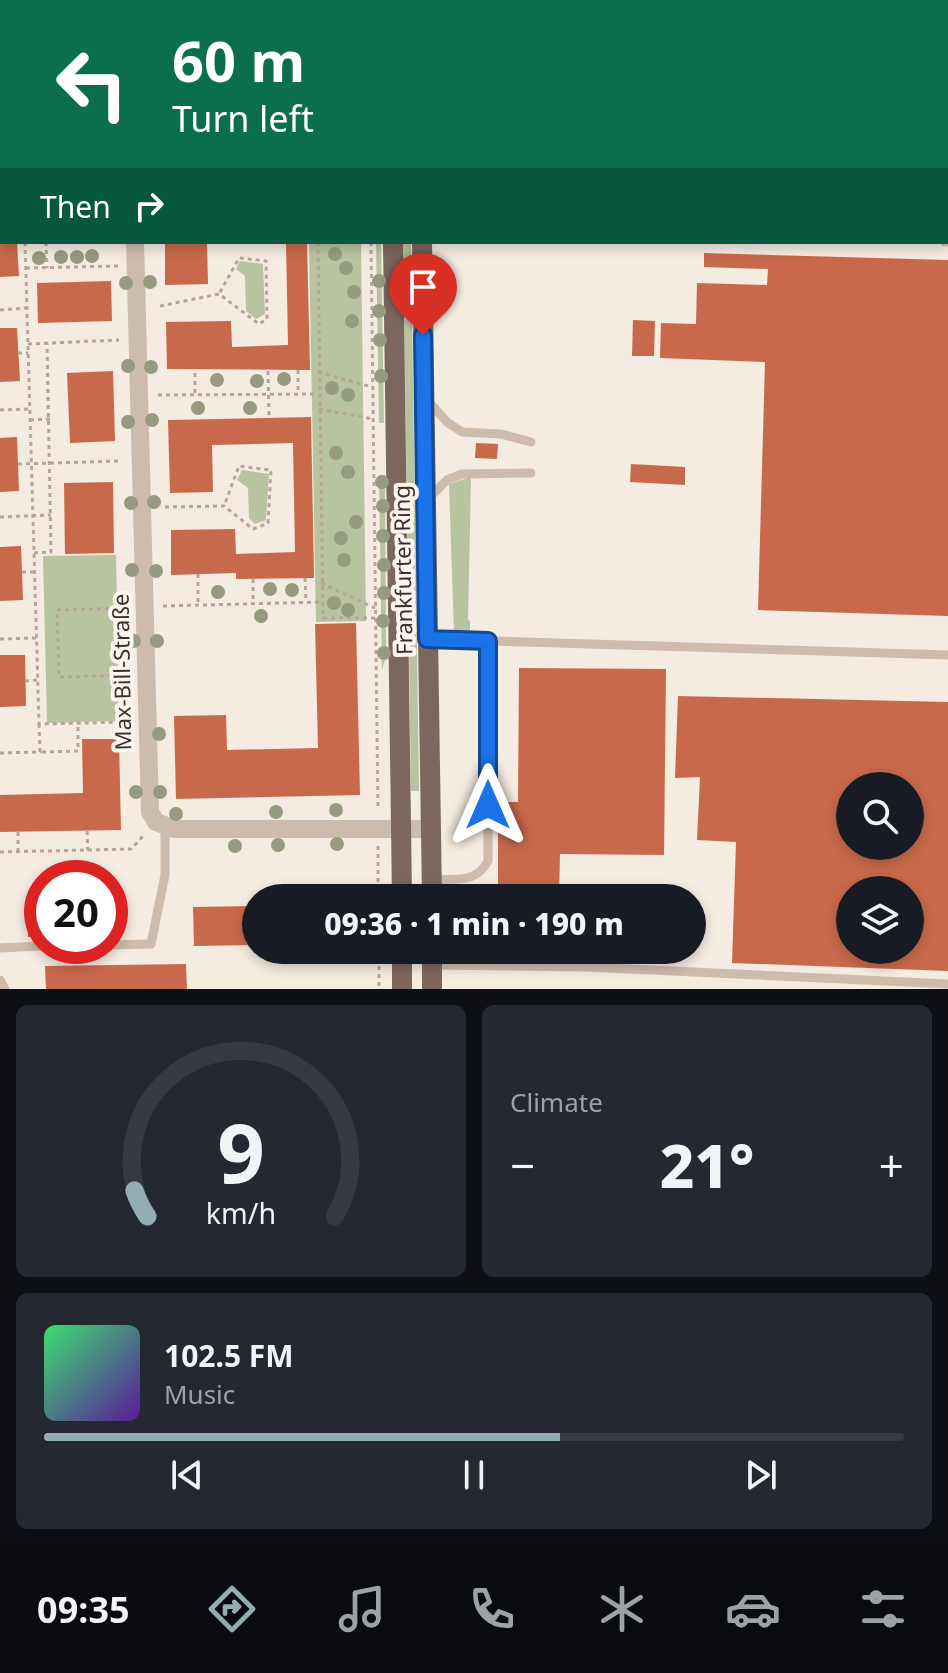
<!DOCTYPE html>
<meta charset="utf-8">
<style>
body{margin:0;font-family:"Noto Sans",sans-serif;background:#242831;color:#f1f3f6;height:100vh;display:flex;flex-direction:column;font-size:30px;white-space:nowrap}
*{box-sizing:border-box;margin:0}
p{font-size:26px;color:#9ea1a6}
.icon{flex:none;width:44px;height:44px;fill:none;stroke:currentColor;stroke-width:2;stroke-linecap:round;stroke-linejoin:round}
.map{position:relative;height:989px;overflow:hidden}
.side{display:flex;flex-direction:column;gap:16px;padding:16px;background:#0d0f14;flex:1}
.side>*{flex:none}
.guide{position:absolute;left:0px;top:0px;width:948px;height:244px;box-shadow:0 4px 12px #0003;background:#0b6e4f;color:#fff;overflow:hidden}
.tools{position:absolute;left:836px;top:772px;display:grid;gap:16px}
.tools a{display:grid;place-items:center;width:88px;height:88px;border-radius:50%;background:#171b24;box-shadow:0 4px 12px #0003;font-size:40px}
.speed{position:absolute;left:24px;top:860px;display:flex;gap:16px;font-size:40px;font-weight:700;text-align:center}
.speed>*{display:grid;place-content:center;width:104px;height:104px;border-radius:50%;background:#171b24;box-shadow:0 4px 12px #0003;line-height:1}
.speed .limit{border:12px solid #d22;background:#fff;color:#111}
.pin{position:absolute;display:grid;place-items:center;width:68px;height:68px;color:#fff;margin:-82px -34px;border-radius:50% 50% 50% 0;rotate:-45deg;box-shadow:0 0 8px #0007}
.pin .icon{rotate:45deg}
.me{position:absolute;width:88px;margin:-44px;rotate:0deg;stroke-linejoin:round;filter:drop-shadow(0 0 6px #0008)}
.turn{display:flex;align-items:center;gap:28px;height:168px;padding:0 40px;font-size:36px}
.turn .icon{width:104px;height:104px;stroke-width:2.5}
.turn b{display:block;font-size:56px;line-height:68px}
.then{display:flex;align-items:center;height:76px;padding:0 40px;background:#0003;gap:16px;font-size:30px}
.big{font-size:60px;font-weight:800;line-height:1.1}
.side .widget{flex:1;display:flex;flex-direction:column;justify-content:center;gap:12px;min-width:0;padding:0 28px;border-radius:12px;background:#242831}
.side .dial{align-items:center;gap:0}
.dial svg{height:208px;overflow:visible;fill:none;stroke:#363941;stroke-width:7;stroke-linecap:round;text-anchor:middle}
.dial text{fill:#f1f3f6;stroke:none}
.song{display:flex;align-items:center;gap:24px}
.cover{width:96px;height:96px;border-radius:12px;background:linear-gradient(135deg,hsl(140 70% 55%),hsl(270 70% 35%))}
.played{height:8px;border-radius:4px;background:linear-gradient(90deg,#92aeb2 60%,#363941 60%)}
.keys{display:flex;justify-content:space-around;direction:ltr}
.heat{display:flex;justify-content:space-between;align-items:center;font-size:44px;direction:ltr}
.side .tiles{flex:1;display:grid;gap:16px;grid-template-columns:1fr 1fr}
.widget:last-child{grid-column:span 2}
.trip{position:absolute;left:242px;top:884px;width:464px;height:80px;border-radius:40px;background:#171b24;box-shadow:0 4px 12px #0003;font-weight:800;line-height:80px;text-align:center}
.tabs{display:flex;height:128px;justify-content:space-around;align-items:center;background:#090b0e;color:#9ea1a6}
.tabs .icon{width:56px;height:56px}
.tabs .on{color:#92aeb2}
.tabs b{font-size:36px;color:#f1f3f6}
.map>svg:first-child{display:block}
.green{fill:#b8c4a0}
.building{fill:#c8694b;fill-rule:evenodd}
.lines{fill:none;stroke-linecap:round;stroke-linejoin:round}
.path{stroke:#b9a596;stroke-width:3;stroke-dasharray:4 4;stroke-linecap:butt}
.service{stroke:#cdbbac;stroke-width:9}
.minor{stroke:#cdbbac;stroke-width:18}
.primary{stroke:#7d675c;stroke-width:20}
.tree{fill:#969b7f}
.route-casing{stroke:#114b97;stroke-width:20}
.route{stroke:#1a73e8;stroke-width:14}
.labels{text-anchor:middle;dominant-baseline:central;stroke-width:8;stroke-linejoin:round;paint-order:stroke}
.street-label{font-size:22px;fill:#3b302b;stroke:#fbf5ee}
</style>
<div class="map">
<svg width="948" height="989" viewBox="0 0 948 989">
<rect width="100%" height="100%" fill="#f4ebe1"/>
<g class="green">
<polygon points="309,242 361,242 366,621 316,622"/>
<polygon points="376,242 381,242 384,423 379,423"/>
<polygon points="403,242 411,242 419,791 411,791"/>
<polygon points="240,261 263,264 265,314 256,319 246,311 245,276 236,269"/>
<polygon points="242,470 269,474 266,520 255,524 249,518 248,488 237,480"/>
<polygon points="379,475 385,475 386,656 382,670"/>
<polygon points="471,477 468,620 470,621 470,635 454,634 449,484"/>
<polygon points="116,555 119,721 47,723 43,556"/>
</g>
<g class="building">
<polygon points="0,242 17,242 19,276 0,277"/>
<polygon points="165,242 207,242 208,284 165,285"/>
<polygon points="286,242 307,242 310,370 167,369 166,322 231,321 232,347 288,345"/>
<polygon points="704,253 948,260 948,616 758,610 765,362 660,358 661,323 696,324 697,283 767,285 768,269 704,267"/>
<polygon points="111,281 112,321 38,323 37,283"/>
<polygon points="633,320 655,321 654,356 632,356"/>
<polygon points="0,328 17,328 20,381 0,382"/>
<polygon points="113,371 115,441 70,443 67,373"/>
<polygon points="311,417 314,578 236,579 236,573 171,575 171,530 235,529 236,554 295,552 293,443 212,445 213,492 170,493 168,420"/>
<polygon points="17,437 19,491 0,492 0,438"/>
<polygon points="476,443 498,444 497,459 475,458"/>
<polygon points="631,464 685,467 685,485 630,482"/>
<polygon points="113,482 114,553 65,554 64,483"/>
<polygon points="21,546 23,600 0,601 0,547"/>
<polygon points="356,623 360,795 176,799 174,716 226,715 227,750 318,748 315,624"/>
<polygon points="0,655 25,655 26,706 0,707"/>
<polygon points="519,668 666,669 664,855 560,854 559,898 498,898 498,802 518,802"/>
<path d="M678,696L948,702V971L732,963L736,842L697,840L700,777L675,778ZM850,786H910V846H850ZM850,890H910V950H850Z"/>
<polygon points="82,739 119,739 121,830 0,832 0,795 83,793"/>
<polygon points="256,906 256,945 194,946 193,907"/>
<polygon points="27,915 42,915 42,937 28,937"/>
<polygon points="498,950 580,950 580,955 497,954"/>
<polygon points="186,964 187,989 46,989 45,966"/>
</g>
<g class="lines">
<g class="path">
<polyline points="40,0 40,2"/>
<polyline points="313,0 313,2"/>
<polyline points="367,0 367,2"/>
<polyline points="0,109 2,109"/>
<polyline points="0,173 2,173"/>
<polyline points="0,212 2,212"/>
<polyline points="25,242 39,724 128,722"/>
<polyline points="46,242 47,268"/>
<polyline points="318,242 323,618 375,618"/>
<polyline points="371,242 378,810"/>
<polyline points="26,268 118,266"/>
<polyline points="160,306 219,294 259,324 267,319 266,261 239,258 219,294"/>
<polyline points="0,310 27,308"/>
<polyline points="28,344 119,340"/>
<polyline points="18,353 28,353"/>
<polyline points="298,370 298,394"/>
<polyline points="268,371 269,418"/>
<polyline points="318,372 372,387"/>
<polyline points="195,393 195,369"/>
<polyline points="158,395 318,394"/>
<polyline points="319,409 373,419"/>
<polyline points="0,410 30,409"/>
<polyline points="30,420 50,419"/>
<polyline points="18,464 122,461"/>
<polyline points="165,507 224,506 253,529 268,523 271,470 239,466 224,506"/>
<polyline points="0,517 51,515"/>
<polyline points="34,553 51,552 47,343"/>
<polyline points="22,572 34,572"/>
<polyline points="198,574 198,605"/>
<polyline points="305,578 306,602"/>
<polyline points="253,579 253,603"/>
<polyline points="321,583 375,608"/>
<polyline points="163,606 323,602"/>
<polyline points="125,608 57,610 59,677 127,675"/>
<polyline points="0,639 36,638"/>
<polyline points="25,681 37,680"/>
<polyline points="42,752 78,751 78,723"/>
<polyline points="0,753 40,752 39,724"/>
<polyline points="87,831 88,851"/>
<polyline points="18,832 18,851"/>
<polyline points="378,846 378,898"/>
<polyline points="0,852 131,849 145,834"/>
<polyline points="379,950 379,989"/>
</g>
<g class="service">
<polyline points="696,0 728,0"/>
<polyline points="647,2 647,0"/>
<polyline points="873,2 873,0"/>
<polyline points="930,2 930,0"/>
<polyline points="945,242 948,242"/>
<polyline points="428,401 447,422 462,432 501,434 531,442"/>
<polyline points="428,499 447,480 462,474 531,473"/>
<polyline points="427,639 948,655"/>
<path d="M432,880C455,878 476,884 488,861V641"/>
<polyline points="110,945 151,944 165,875 165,827"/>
<polyline points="0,948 42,946"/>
<polyline points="432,965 586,967 948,984"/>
<polyline points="0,980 5,989"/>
</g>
<g class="minor">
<polyline points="131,0 131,2"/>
<polyline points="135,242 150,812 156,822 175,829 432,829"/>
</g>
<g class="primary">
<polyline points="389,0 389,2"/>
<polyline points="418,0 418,2"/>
<polyline points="393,242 402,898"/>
<polyline points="422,242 432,898"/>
<polyline points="402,950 402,989"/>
<polyline points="432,989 432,950"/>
</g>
</g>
<g class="tree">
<circle cx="335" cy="254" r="7"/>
<circle cx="92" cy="256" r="7"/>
<circle cx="61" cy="257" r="7"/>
<circle cx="77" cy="257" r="7"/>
<circle cx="39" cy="258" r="7"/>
<circle cx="346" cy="268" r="7"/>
<circle cx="379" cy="281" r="7"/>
<circle cx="150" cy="282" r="7"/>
<circle cx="126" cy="283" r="7"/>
<circle cx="354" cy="292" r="7"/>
<circle cx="379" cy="311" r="7"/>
<circle cx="352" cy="321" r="7"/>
<circle cx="380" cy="340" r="7"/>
<circle cx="128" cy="366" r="7"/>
<circle cx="151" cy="367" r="7"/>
<circle cx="381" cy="376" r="7"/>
<circle cx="284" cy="379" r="7"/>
<circle cx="217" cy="380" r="7"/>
<circle cx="257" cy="381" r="7"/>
<circle cx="332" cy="388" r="7"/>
<circle cx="348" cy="395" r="7"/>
<circle cx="198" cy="408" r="7"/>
<circle cx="250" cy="408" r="7"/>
<circle cx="152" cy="420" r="7"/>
<circle cx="128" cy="422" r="7"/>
<circle cx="336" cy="453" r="7"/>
<circle cx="348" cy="472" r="7"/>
<circle cx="382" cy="482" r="7"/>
<circle cx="154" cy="502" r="7"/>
<circle cx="131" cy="503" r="7"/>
<circle cx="383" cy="506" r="7"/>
<circle cx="356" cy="522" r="7"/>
<circle cx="383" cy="536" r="7"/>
<circle cx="341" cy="538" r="7"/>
<circle cx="344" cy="560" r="7"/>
<circle cx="384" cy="565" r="7"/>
<circle cx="132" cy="570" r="7"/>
<circle cx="156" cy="571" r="7"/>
<circle cx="270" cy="589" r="7"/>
<circle cx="292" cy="590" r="7"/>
<circle cx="218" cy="592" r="7"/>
<circle cx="384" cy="593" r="7"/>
<circle cx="334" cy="603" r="7"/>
<circle cx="348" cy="610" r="7"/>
<circle cx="261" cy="616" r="7"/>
<circle cx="383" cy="621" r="7"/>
<circle cx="134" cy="641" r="7"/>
<circle cx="157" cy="641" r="7"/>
<circle cx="384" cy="653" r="7"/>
<circle cx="159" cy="734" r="7"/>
<circle cx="136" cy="792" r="7"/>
<circle cx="160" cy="792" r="7"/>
<circle cx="336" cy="810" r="7"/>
<circle cx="276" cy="812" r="7"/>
<circle cx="176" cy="814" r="7"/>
<circle cx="337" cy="844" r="7"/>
<circle cx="278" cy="845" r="7"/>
<circle cx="235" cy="846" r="7"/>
</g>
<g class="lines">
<defs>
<polyline id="route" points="423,335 427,639 488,641 488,805"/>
</defs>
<use href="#route" class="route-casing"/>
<use href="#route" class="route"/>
</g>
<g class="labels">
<g class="street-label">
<text transform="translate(402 570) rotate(-91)">Frankfurter Ring</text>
<text transform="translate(121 672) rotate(-91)">Max-Bill-Straße</text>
</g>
</g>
</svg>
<div class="tools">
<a><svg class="icon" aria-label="search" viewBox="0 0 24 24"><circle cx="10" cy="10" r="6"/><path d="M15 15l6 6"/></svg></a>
<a><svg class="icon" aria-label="layers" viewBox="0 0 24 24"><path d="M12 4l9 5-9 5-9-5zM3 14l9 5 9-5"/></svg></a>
</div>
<div class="speed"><div class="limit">20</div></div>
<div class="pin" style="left:423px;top:335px;background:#d93025"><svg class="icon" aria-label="arrive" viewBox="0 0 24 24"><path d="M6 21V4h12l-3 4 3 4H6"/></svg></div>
<svg class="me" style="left:488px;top:805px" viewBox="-20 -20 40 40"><path d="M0-17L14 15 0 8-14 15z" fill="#1a73e8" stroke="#fff" stroke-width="4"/></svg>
<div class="trip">09:36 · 1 min · 190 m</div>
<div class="guide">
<div class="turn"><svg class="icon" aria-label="left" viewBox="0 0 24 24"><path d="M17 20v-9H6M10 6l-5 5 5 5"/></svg><div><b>60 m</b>Turn left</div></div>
<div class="then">Then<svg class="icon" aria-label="right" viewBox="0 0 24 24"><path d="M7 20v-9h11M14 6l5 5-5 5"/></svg></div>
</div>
</div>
<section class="side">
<div class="tiles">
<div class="widget dial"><svg viewBox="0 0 100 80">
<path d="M14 69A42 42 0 1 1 86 69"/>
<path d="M14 69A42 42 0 0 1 9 59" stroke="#92aeb2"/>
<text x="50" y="56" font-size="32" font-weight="700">9</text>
<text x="50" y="72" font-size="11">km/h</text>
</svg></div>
<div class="widget"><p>Climate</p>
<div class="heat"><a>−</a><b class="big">21°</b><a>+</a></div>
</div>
<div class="widget">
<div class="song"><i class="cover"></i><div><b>102.5 FM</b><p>Music</p></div></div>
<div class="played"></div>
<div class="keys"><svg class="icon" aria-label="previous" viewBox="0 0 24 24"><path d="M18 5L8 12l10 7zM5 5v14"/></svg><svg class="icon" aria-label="pause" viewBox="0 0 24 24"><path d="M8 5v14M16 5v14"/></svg><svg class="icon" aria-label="next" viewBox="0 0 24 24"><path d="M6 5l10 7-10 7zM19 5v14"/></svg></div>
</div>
</div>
</section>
<nav class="tabs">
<b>09:35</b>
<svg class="icon on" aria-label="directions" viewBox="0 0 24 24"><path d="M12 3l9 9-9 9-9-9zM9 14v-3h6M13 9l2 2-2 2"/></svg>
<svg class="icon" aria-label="music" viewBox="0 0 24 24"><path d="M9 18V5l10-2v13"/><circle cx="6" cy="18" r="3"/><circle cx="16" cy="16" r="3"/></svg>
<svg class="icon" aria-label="phone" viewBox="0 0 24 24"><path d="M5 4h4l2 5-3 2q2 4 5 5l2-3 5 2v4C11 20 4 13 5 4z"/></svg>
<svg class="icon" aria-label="climate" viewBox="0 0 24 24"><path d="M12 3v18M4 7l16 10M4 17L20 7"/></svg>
<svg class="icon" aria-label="car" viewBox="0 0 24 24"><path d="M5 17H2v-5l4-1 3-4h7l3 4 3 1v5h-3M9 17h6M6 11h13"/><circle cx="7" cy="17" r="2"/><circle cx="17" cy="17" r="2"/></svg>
<svg class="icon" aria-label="filters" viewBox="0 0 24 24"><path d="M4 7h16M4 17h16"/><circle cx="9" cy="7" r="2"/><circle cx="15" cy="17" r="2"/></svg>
</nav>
